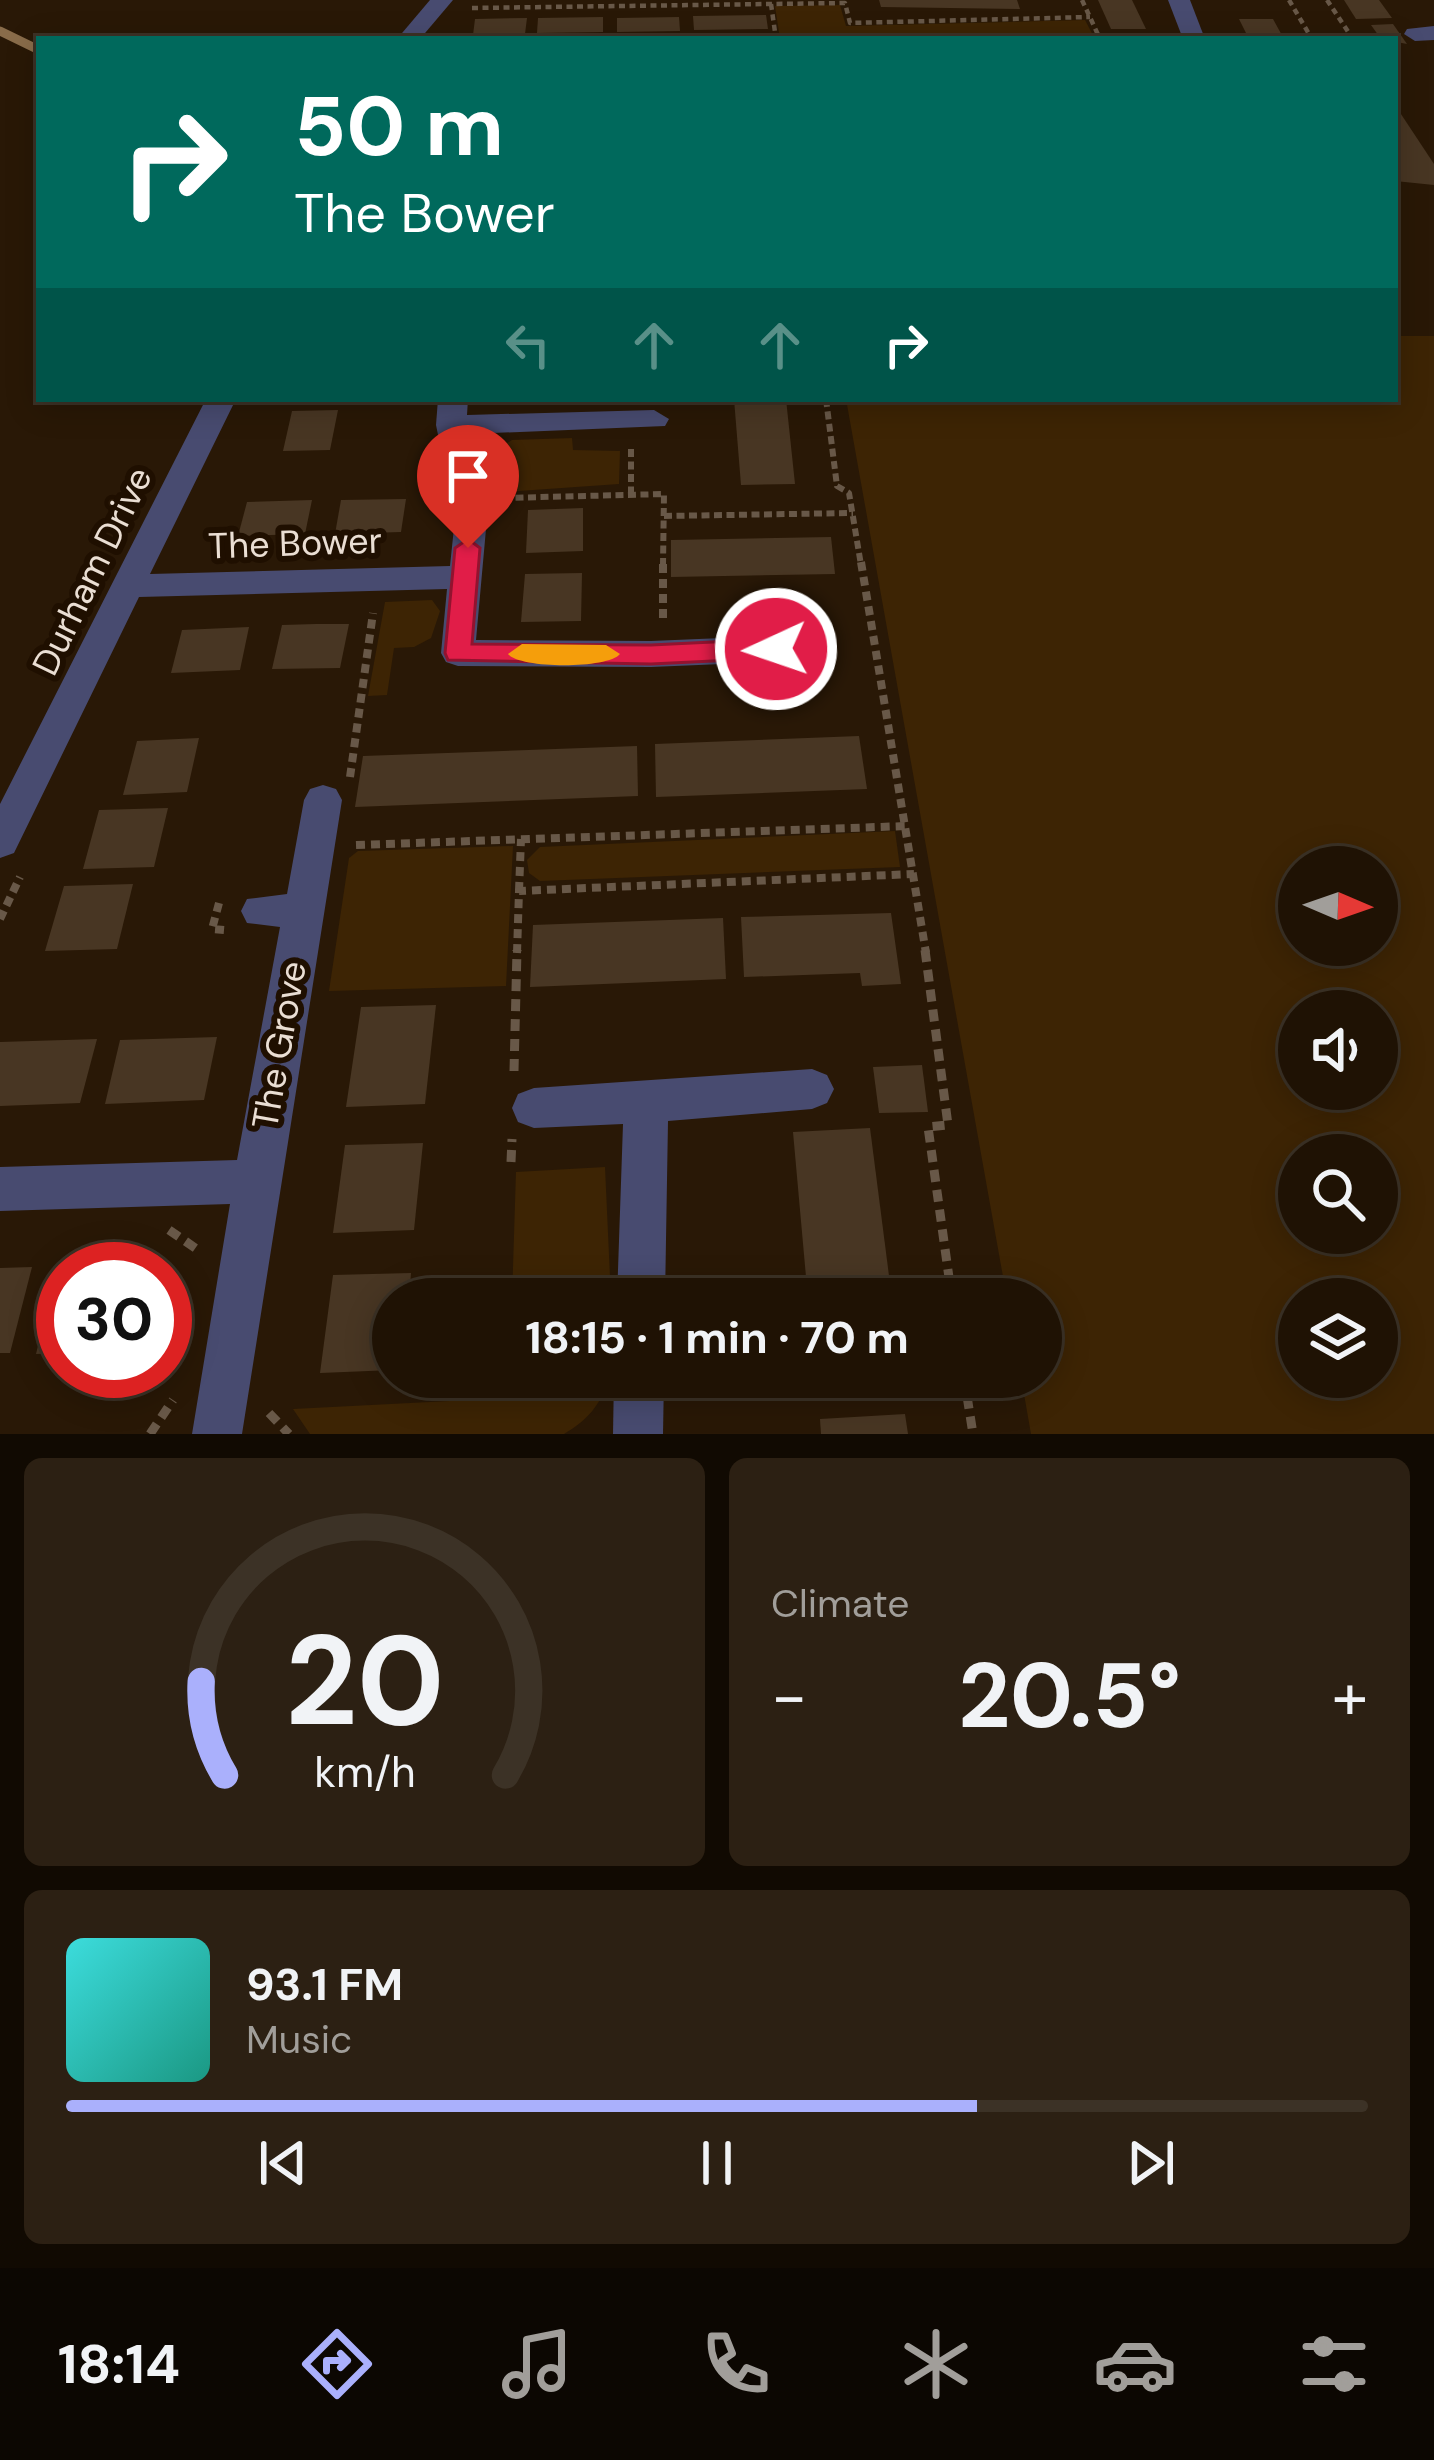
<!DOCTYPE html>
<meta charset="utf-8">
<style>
body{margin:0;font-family:"DM Sans",sans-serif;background:#2c2013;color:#f1f3f6;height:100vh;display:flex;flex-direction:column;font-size:45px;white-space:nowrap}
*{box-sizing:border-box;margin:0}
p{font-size:39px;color:#a19e9a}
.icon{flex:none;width:66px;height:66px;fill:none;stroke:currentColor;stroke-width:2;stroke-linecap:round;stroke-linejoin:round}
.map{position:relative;height:1434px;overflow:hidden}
.side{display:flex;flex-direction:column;gap:24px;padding:24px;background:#110a02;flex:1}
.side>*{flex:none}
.guide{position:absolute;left:36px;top:36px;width:1362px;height:366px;border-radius:0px;box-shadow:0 6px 30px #0003,0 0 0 3px #3c3226;background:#00695c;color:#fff;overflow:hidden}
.needle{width:78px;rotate:92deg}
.tools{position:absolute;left:1278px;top:846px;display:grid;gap:24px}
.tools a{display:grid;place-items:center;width:120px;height:120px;border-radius:50%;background:#1f1204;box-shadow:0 6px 30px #0003,0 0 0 3px #3c3226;font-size:60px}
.speed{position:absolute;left:36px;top:1242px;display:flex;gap:24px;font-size:60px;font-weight:700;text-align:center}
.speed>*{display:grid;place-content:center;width:156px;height:156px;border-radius:50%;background:#1f1204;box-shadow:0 6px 30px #0003,0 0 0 3px #3c3226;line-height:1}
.speed .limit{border:18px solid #d22;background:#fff;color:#111}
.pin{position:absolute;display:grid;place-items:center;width:102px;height:102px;color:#fff;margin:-123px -51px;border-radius:50% 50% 50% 0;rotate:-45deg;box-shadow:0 0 12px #0007}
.pin .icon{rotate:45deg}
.me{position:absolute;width:132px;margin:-66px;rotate:267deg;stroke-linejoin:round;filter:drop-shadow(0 0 9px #0008)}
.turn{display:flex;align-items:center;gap:42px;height:252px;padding:0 60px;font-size:54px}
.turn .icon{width:156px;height:156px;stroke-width:2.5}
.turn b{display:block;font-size:84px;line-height:102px}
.lanes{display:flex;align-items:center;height:114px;padding:0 60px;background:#0003;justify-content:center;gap:60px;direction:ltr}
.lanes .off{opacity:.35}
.big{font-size:90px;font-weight:700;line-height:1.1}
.side .tile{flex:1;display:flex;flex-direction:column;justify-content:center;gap:18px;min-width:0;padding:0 42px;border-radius:18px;background:#2c2013}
.side .dial{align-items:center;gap:0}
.dial svg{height:312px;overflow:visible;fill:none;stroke:#3c3226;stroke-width:7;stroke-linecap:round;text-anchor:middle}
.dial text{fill:#f1f3f6;stroke:none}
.song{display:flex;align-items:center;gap:36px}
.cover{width:144px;height:144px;border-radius:18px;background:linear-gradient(135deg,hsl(180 70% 55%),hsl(170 70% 35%))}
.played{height:12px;border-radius:6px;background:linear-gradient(90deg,#aab0fc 70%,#3c3226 70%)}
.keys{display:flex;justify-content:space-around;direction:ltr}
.heat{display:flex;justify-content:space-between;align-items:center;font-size:66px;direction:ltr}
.side .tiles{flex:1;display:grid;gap:24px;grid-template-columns:1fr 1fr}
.tile:last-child{grid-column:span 2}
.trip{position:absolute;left:372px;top:1278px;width:690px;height:120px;border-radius:60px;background:#1f1204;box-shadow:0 6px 30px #0003,0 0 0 3px #3c3226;font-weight:700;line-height:120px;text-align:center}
.tab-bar{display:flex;height:192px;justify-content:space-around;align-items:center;background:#0c0702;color:#a19e9a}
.tab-bar .icon{width:84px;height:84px}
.tab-bar .active{color:#aab0fc}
.tab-bar b{font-size:54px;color:#f1f3f6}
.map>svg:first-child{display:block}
.green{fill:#3d2404;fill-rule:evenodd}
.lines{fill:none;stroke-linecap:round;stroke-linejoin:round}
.stream{stroke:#896c4a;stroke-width:9}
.building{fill:#483623}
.path-far3{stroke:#685848;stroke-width:4.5;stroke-dasharray:6 4.5;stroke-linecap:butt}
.path-far2{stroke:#685848;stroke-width:6;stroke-dasharray:8 4.5;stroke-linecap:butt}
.path-far1{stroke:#685848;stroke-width:8;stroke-dasharray:9 6;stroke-linecap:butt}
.path{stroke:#685848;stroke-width:9;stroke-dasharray:12 8;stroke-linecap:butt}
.street{fill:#484b70;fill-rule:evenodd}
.route{fill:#e11d48;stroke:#92132f;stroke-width:3}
.slow{fill:#f59e0b}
.labels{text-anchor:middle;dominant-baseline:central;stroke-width:12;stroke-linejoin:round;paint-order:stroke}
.street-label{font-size:36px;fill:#eaded3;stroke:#1f0f00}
</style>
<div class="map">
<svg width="1434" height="1434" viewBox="0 0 1434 1434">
<rect width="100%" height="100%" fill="#291806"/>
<g class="green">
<polygon points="840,5 846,26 1085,20 1095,39 780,39 775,6"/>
<path d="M1395,336H1434V1434H1031L1021,1377H1041V1299H1007L846,399H1395ZM1299,867H1377V945H1299ZM1299,1011H1377V1089H1299ZM1299,1155H1377V1233H1299ZM1299,1299H1377V1377H1299Z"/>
<polygon points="572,438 573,450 620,451 619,484 503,492 493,473 494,452 512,440"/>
<polygon points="432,600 440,611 431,638 414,647 394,648 387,695 368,696 385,602"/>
<polygon points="895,831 900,867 540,881 529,873 527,860 540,847"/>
<polygon points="513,846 506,986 329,991 349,858 358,851"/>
<polygon points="605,1167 611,1299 512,1299 516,1172"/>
<path d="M509,1377L610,1379C599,1406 588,1420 564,1434H310L293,1409L508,1398Z"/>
</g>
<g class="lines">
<polyline class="stream" points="0,31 39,50"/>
</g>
<g class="building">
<polygon points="879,0 1017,0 1020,9 881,7"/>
<polygon points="1098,0 1132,0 1146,29 1111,29"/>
<polygon points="1344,0 1379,0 1392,18 1356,19"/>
<polygon points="766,15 768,29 694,30 693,16"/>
<polygon points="603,17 603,32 537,33 538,18"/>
<polygon points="679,17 680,31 617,32 617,18"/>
<polygon points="527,18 525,34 473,35 475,19"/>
<polygon points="1239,19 1273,19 1284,39 1249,39"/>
<polygon points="1393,24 1407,44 1381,39 1371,25"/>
<polygon points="1395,105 1434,164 1434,185 1395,181"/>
<polygon points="734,399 786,399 795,484 741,485"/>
<polygon points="338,410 330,450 283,451 292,411"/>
<polygon points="406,499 401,532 335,534 341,500"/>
<polygon points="312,500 305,534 238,536 247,502"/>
<polygon points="583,508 583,551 526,553 528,510"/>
<polygon points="831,537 835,574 671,577 671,540"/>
<polygon points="582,573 581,621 521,622 525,574"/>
<polygon points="316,624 349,624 340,668 272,669 282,625"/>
<polygon points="249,627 240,670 171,673 182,630"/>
<polygon points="859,736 867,789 656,797 655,744"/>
<polygon points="199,738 187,792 123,795 137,741"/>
<polygon points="637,746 638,796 355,807 363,756"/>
<polygon points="168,808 154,867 83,869 99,810"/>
<polygon points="133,884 117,949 45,951 64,886"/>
<polygon points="891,913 901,984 862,986 860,973 744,977 741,917"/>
<polygon points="723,918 726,979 530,987 533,925"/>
<polygon points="436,1005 425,1104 346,1107 361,1007"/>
<polygon points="217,1037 204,1100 105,1104 120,1040"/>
<polygon points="97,1039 80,1103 0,1106 0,1042"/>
<polygon points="922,1065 928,1112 879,1113 873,1067"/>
<polygon points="870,1128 892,1299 808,1299 793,1132"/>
<polygon points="423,1143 414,1230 333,1233 345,1145"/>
<polygon points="32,1267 10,1353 0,1353 0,1268"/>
<polygon points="56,1271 63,1271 63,1353 36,1354"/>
<polygon points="411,1273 409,1299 393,1299 393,1370 320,1373 333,1275"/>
<polygon points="816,1377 903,1377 904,1391 818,1396"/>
<polygon points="905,1414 908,1434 821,1434 820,1419"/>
</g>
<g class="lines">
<g class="path-far3">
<polyline points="1082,0 1100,39"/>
<polyline points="1289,0 1312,39"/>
<polyline points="1327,0 1353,39"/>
<polyline points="771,4 776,39"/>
<polyline points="472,8 845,3 850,23 1090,17"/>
</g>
<g class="path-far2">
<polyline points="826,399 837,486 849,493 861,565"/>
<polyline points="631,449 631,495"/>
<polyline points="503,498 664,494 663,565"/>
<polyline points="664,516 853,513"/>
</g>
<g class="path-far1">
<polyline points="861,562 926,953"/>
<polyline points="663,618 663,562"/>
<polyline points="350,777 373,613"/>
<polyline points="356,845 907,826"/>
<polyline points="519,891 521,839"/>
<polyline points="219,903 212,929 224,930"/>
<polyline points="0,919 20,877"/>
<polyline points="517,953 519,891 914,874"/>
</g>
<g class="path">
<polyline points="925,950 948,1125 928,1127 952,1299"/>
<polyline points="514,1071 517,950"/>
<polyline points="511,1162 512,1139"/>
<polyline points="169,1230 201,1252"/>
<polyline points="964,1377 973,1434"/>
<polyline points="269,1413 289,1434"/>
<polyline points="150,1434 173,1400"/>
</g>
<g class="street">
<polygon points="430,0 453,0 420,39 397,39"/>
<polygon points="1168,0 1190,0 1205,39 1183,39"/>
<polygon points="1434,26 1434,40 1415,41 1404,34 1407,29"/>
<polygon points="206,399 236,399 150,574 450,566 455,518 436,425 438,399 468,399 467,415 654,410 669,419 665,426 468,434 487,518 476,640 651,641 818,634 830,638 835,647 830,656 818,660 651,667 458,666 446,662 441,653 447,589 139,597 14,853 0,858 0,804"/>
<polygon points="323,785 336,789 342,800 242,1434 192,1434 230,1204 0,1211 0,1167 237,1160 280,927 247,923 241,911 247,899 287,894 304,800 310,789"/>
<polygon points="812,1069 827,1075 834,1089 827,1103 812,1109 668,1121 665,1299 617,1299 623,1124 534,1128 518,1122 512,1108 518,1094 534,1088"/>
<polygon points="614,1377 664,1377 663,1434 613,1434"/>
</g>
</g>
<polygon class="route" points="468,539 480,548 472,644 651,645 776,639 790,649 776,658 651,664 448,660 445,653 455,548"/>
<path class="slow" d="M522,644L606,645L620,654C608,669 520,669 508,654Z"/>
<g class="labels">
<g class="street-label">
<text transform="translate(295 543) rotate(-2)">The Bower</text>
<text transform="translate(92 571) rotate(-64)">Durham Drive</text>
<text transform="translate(279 1045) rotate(-80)">The Grove</text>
</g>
</g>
</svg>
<div class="tools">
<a><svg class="needle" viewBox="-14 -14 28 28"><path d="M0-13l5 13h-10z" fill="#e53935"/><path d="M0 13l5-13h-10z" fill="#a19e9a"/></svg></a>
<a><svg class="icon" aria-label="sound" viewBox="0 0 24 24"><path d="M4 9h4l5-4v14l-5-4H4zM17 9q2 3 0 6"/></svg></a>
<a><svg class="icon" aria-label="search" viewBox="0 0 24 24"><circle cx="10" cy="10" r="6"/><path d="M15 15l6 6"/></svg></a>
<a><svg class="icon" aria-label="layers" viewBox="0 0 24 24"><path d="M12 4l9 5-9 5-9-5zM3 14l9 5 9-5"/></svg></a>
</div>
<div class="speed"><div class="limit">30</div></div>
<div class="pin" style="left:468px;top:548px;background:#d93025"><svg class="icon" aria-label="arrive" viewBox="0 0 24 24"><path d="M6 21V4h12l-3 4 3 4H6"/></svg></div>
<svg class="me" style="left:776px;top:649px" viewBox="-20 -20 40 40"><circle r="17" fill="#e11d48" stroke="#fff" stroke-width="3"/><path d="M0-11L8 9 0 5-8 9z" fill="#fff"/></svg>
<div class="trip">18:15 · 1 min · 70 m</div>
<div class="guide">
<div class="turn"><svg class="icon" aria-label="right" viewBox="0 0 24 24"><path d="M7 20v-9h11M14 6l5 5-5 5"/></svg><div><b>50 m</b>The Bower</div></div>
<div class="lanes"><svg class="icon off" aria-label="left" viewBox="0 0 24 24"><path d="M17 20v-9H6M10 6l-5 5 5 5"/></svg><svg class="icon off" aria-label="ahead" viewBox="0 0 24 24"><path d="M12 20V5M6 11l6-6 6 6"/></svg><svg class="icon off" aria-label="ahead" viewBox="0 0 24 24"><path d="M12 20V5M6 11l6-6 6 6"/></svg><svg class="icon" aria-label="right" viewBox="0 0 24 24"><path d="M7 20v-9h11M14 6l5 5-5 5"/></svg></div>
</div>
</div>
<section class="side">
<div class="tiles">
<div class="tile dial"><svg viewBox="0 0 100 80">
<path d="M14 69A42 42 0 1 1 86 69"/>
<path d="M14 69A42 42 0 0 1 8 45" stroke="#aab0fc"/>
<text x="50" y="56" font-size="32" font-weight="700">20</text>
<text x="50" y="72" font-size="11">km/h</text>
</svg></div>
<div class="tile"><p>Climate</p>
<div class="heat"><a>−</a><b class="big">20.5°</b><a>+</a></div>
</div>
<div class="tile">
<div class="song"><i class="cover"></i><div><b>93.1 FM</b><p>Music</p></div></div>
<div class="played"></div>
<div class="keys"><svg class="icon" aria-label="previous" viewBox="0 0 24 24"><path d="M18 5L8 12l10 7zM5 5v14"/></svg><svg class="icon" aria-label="pause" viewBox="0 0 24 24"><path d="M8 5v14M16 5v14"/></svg><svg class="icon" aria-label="next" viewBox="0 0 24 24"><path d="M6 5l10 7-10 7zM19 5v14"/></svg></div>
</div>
</div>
</section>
<nav class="tab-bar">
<b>18:14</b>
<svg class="icon active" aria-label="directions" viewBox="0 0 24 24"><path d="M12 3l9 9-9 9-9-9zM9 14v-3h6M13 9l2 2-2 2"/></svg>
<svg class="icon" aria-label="music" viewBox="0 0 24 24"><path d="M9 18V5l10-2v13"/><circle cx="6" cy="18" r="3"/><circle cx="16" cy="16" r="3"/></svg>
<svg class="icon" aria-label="phone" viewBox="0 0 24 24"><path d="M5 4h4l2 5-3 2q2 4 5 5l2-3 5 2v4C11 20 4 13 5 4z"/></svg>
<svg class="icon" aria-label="climate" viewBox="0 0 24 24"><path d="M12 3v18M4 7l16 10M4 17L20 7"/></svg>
<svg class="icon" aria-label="car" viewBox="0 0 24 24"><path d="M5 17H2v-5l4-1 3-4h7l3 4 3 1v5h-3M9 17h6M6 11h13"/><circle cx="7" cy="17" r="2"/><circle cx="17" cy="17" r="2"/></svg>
<svg class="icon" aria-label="filters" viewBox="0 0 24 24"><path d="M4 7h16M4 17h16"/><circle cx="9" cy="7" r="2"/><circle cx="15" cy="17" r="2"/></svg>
</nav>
